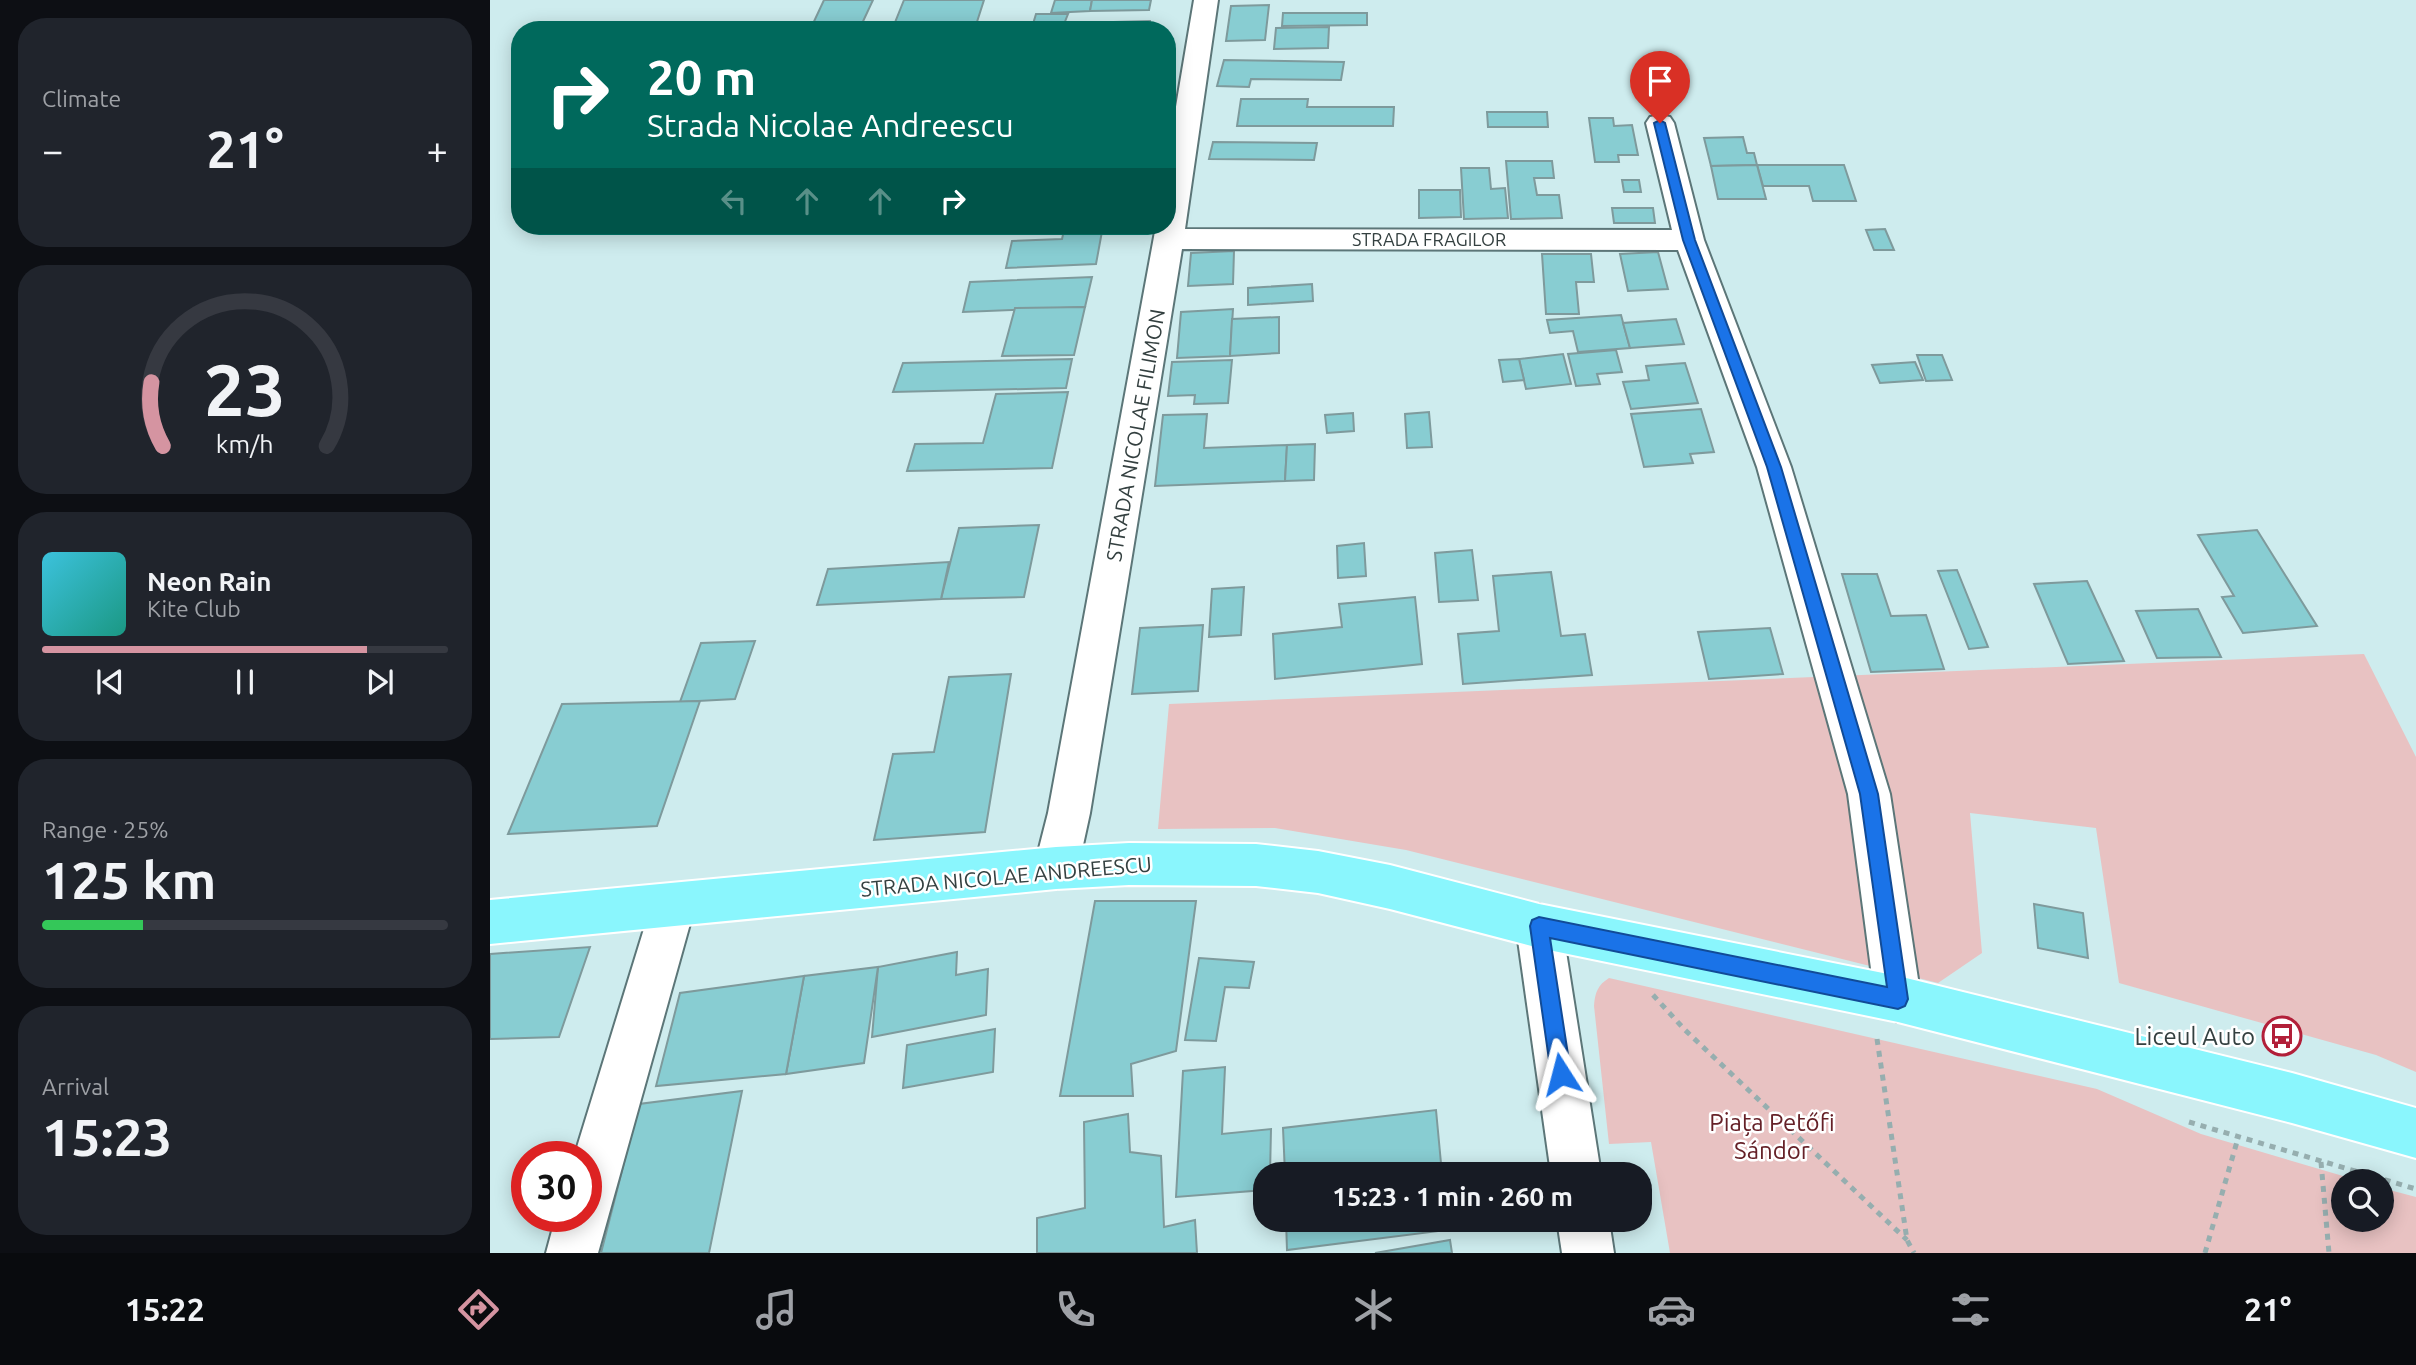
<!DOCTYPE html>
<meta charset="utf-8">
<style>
body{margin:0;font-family:Ubuntu,sans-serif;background:#20242c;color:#f1f3f6;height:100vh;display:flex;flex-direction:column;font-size:26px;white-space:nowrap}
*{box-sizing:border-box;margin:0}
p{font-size:23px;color:#9ea1a6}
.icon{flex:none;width:38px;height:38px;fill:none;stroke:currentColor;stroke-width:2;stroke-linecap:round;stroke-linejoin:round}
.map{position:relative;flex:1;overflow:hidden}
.sheet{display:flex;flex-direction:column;gap:18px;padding:18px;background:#0d0f14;width:490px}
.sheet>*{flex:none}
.guide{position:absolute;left:21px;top:21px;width:665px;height:214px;border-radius:28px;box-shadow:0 4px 18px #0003;background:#00695c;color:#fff;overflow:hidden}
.tools{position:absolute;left:1841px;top:1169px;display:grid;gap:14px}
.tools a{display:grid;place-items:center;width:63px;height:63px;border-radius:50%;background:#171b24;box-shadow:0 4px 18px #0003;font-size:35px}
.speed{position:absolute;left:21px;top:1141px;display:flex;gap:14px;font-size:35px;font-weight:700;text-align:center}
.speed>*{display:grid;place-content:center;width:91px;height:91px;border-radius:50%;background:#171b24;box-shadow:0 4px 18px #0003;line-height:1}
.speed .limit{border:10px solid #d22;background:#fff;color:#111}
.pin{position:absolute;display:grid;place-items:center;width:60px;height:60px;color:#fff;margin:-72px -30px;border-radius:50% 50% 50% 0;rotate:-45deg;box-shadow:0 0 7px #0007}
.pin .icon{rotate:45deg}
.me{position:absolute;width:77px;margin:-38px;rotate:351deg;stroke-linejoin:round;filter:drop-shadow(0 0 5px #0008)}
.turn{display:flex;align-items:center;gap:24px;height:147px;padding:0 21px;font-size:32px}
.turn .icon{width:91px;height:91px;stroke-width:2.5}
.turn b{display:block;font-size:49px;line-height:60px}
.lanes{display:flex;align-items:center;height:66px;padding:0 21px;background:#0003;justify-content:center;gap:35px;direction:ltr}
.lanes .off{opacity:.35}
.big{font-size:52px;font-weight:700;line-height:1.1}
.sheet .tile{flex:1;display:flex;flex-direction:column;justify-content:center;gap:10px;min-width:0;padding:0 24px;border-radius:28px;background:#20242c}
.sheet .dial{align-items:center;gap:0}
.dial svg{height:182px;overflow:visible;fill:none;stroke:#363941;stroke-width:7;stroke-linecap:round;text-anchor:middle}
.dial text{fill:#f1f3f6;stroke:none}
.song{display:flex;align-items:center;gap:21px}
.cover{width:84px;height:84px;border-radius:10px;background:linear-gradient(135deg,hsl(190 70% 55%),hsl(170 70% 35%))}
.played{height:7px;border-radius:4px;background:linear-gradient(90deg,#d594a1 80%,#363941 80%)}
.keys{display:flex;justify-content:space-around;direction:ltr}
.heat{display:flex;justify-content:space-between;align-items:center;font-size:38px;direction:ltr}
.charge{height:10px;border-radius:5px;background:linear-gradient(90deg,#34c759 25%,#363941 0)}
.trip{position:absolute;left:763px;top:1162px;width:399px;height:70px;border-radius:28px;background:#171b24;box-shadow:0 4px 18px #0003;font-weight:700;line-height:70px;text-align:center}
.menu{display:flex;height:112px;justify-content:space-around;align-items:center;background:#090b0e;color:#9ea1a6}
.menu .icon{width:49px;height:49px}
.menu .active{color:#d594a1}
.menu b{font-size:32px;color:#f1f3f6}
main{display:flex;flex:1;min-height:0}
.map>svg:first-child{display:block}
.green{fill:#e8c2c2}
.building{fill:#88cdd2;stroke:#7e9a9c;stroke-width:2}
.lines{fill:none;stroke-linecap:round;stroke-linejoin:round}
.minor-casing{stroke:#5c7678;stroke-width:4}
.major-casing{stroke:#fff;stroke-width:4}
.path{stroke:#96aeaf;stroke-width:5;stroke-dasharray:6 6;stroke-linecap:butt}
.minor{fill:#fff;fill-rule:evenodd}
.major{fill:#8af6fd;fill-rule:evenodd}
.route{fill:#1a73e8;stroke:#114b97;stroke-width:2}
.labels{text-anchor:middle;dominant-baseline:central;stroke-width:5;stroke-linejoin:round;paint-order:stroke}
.far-street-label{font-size:18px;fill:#344040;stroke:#fff}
.street-label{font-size:21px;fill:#344040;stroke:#fff}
.near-poi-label{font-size:24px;fill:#344040;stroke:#fff;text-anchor:end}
.near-park-label{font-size:24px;fill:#652027;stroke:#fff}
</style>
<main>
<section class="sheet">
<div class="tile"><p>Climate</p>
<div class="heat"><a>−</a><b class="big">21°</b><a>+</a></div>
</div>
<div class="tile dial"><svg viewBox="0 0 100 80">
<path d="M14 69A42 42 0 1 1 86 69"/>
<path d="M14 69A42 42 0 0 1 9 41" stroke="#d594a1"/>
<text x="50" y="56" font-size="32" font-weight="700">23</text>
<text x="50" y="72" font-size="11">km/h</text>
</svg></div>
<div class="tile">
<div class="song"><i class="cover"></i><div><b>Neon Rain</b><p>Kite Club</p></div></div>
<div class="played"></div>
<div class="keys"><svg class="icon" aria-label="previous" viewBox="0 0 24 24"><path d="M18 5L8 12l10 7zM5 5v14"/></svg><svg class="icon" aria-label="pause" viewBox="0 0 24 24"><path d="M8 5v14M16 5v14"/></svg><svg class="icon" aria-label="next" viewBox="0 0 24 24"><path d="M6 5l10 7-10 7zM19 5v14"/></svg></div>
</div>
<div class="tile"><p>Range · 25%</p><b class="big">125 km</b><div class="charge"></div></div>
<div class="tile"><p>Arrival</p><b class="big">15:23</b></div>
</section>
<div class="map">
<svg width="1926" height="1253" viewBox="0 0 1926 1253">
<rect width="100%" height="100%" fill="#ceecee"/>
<g class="green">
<polygon points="1874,654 1926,757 1926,1072 1886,1055 1629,983 1606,828 1480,813 1492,953 1448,983 916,850 785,828 668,829 679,704"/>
<path d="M1119,978L1607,1089L1711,1134L1870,1181H1853V1220H1892V1188L1926,1197V1253H1180L1161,1142L1119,1144L1104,1006C1105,992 1108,985 1119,978Z"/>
</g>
<g class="building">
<polygon points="334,0 383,0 369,30 320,30"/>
<polygon points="414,0 494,0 485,28 402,30"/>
<polygon points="565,0 602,0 600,11 561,13"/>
<polygon points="602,0 661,0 659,10 600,11"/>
<polygon points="779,5 775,40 736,41 741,6"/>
<polygon points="793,13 877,13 877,25 792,26"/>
<polygon points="546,14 578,14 574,24 543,24"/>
<polygon points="660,21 659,30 585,30 586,23"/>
<polygon points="839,27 838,48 784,49 786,28"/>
<polygon points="734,60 854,62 851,80 761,79 759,87 727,86"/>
<polygon points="751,99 818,99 817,107 904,107 903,126 747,126"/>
<polygon points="997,112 1057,112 1058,127 998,127"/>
<polygon points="1099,118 1123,118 1124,126 1142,125 1148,155 1128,155 1129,162 1105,162"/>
<polygon points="1253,137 1257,153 1264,153 1267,165 1221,166 1214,138"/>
<polygon points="723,142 827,143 824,160 719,159"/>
<polygon points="1016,161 1062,161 1064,178 1044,178 1047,195 1069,195 1072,218 1021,219"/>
<polygon points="1267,165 1354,165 1366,201 1323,201 1319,186 1273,186"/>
<polygon points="1267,165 1276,199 1228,199 1221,166"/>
<polygon points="971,168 999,168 1001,189 1015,188 1018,218 974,219"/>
<polygon points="1132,180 1149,180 1151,192 1134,192"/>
<polygon points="929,190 970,190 971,217 929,218"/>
<polygon points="1122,208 1163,208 1165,223 1124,223"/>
<polygon points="575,226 613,226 606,264 516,268 522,241 572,239"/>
<polygon points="1395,229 1404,250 1384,250 1376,230"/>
<polygon points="744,251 743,284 698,286 701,253"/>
<polygon points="1168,252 1178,289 1138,291 1130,254"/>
<polygon points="1052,254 1101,254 1104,282 1086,282 1089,314 1056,314"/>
<polygon points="602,277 595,307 473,312 480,282"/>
<polygon points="822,284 823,301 758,305 758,288"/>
<polygon points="595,307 584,355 512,356 525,308"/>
<polygon points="743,309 740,356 687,358 691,312"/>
<polygon points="1131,315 1140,348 1088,352 1083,331 1060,333 1057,320"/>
<polygon points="789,317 789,353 740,356 742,319"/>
<polygon points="1186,319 1194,344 1140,348 1133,323"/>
<polygon points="1126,350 1132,372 1107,374 1110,384 1086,386 1078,354"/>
<polygon points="1073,354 1081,384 1036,389 1029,359"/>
<polygon points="1427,355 1452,355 1462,380 1436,381"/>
<polygon points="582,359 576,388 403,392 413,363"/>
<polygon points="1029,359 1034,380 1013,382 1009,360"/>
<polygon points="742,360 738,403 704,404 705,395 678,396 682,362"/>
<polygon points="1425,362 1433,380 1390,383 1382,365"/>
<polygon points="1195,363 1208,403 1141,409 1133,382 1159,380 1156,366"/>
<polygon points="578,392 562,468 417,471 425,444 493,443 506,394"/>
<polygon points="1211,409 1224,452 1200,454 1203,463 1154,467 1141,414"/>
<polygon points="939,412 942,447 917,448 915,414"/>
<polygon points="863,413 864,431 837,433 835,415"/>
<polygon points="717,414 714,448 797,445 795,481 665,486 673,415"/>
<polygon points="825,444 824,480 795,481 797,445"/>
<polygon points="549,525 534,597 451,599 469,528"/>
<polygon points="1767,530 1827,626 1753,633 1732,597 1744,596 1708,535"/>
<polygon points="874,543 876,576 848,578 847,546"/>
<polygon points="982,550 988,600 949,602 945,553"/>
<polygon points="459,562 451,599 327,605 338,569"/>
<polygon points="1467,570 1498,647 1479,649 1448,571"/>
<polygon points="1061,572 1071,636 1095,634 1102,675 973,684 968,634 1009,631 1003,576"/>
<polygon points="1352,574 1387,574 1401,616 1436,615 1454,669 1381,672"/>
<polygon points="1597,581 1634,661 1578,664 1544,584"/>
<polygon points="754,587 751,635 719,637 722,589"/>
<polygon points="925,597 932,664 785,679 783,634 852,627 849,604"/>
<polygon points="1708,609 1731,657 1667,658 1646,611"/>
<polygon points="713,625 708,691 642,694 650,628"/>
<polygon points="1280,628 1293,674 1219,679 1208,632"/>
<polygon points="265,641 245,699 190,702 211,643"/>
<polygon points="521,674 495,832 384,840 403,754 444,752 459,677"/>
<polygon points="210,701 167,826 18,834 72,704"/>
<polygon points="605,901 706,901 686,1051 641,1064 643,1096 570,1096"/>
<polygon points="1544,904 1593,913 1598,958 1548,948"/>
<polygon points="100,947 69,1037 0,1039 0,954"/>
<polygon points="467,952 466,975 498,969 496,1015 382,1037 388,967"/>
<polygon points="709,958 764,962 759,988 735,987 726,1041 695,1040"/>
<polygon points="388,967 374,1063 296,1074 314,976"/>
<polygon points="314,976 296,1074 166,1086 190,993"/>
<polygon points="505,1029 503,1072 413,1088 417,1045"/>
<polygon points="735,1067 732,1134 781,1129 780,1174 775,1174 775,1190 686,1197 693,1071"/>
<polygon points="252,1091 219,1253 111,1253 149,1104"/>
<polygon points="946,1110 952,1174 795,1174 793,1128"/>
<polygon points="638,1114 640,1152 671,1156 674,1227 705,1220 707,1253 547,1253 547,1218 595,1208 594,1122"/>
<polygon points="796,1220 956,1220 957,1230 797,1250"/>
<polygon points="960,1240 962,1253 885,1253"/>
</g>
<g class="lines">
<defs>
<g id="minor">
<polygon points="704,0 728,0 695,229 1182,230 1156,123 1160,117 1170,115 1180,117 1184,123 1214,240 1301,467 1400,794 1431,999 1425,1016 1408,1022 1391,1016 1385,999 1358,794 1267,467 1188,250 692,249 600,813 588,868 582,883 566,889 550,883 544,868 558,813 666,226 677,226 677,160"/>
<polygon points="183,884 199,890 205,906 108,1253 56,1253 66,1216 96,1216 96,1157 84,1157 161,906 167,890"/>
<polygon points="1049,904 1065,910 1072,926 1111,1174 1061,1174 1026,926 1033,910"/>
<polygon points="1067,1220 1119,1220 1124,1253 1072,1253"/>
</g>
<polygon id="major" points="639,843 766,844 828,851 900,865 1049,904 1408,976 1802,1073 1926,1108 1926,1158 1802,1123 1408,1022 1049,948 900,909 828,893 766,886 639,885 566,889 0,944 0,900 566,847"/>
</defs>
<use href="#minor" class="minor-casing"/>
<use href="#major" class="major-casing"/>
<g class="path">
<polyline points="1163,995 1195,1030 1417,1240"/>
<polyline points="1387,1039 1417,1240 1424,1253"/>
<polyline points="1699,1122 1926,1189"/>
<polyline points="1831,1162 1839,1253"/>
<polyline points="1715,1253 1748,1138"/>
</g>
<use href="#minor" class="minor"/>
<use href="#major" class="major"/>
</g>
<polygon class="route" points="1170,120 1175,123 1205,240 1291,467 1388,794 1418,999 1415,1006 1408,1009 1060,938 1081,1074 1078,1081 1071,1084 1064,1081 1061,1074 1040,926 1042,920 1049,917 1397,987 1370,794 1277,467 1193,240 1164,123"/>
<defs>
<symbol id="bus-ring" viewBox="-11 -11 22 22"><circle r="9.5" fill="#fff" stroke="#b21f39" stroke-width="1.5"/><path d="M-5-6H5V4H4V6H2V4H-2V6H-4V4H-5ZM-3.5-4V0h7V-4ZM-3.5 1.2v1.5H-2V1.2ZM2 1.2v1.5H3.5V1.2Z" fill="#b21f39"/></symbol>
</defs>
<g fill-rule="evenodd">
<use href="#bus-ring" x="1770" y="1014" width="44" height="44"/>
</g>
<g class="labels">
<g class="far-street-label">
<text x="939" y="239">STRADA FRAGILOR</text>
</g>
<g class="street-label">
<text transform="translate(645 435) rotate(-80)">STRADA NICOLAE FILIMON</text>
<text transform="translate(516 876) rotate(-5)">STRADA NICOLAE ANDREESCU</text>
</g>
<g class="near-poi-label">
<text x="1765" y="1036">Liceul Auto</text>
</g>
<g class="near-park-label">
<text x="1282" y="1122">Piața Petőfi<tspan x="1282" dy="28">Sándor</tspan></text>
</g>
</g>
</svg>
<div class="tools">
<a><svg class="icon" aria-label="search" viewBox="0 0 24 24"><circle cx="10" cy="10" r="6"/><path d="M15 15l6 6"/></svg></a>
</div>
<div class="speed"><div class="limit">30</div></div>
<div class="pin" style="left:1170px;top:123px;background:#d93025"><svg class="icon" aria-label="arrive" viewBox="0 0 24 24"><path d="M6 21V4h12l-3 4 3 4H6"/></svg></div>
<svg class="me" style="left:1071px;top:1074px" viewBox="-20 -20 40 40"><path d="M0-17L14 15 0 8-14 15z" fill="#1a73e8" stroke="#fff" stroke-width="4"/></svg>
<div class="trip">15:23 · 1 min · 260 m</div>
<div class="guide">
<div class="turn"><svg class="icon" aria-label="right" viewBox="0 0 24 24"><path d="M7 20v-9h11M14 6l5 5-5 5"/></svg><div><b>20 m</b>Strada Nicolae Andreescu</div></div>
<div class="lanes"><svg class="icon off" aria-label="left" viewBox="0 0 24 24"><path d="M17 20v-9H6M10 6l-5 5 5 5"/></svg><svg class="icon off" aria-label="ahead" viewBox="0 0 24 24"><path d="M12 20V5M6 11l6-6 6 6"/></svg><svg class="icon off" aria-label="ahead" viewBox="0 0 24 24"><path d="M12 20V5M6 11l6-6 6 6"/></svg><svg class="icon" aria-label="right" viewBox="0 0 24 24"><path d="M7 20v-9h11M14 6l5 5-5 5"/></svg></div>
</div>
</div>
</main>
<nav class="menu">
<b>15:22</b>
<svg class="icon active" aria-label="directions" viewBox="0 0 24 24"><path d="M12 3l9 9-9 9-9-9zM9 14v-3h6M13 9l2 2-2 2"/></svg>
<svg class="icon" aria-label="music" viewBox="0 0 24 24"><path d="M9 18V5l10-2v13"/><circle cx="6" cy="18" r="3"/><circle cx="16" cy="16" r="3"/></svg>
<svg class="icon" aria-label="phone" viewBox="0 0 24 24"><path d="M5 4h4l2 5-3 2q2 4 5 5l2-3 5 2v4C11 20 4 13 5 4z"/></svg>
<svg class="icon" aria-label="climate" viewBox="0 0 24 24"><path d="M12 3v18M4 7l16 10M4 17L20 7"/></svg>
<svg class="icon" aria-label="car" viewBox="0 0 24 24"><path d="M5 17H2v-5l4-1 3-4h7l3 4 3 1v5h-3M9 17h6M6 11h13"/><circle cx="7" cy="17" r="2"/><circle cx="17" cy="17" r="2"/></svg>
<svg class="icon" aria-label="filters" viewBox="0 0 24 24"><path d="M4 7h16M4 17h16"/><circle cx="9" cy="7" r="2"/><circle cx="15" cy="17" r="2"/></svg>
<b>21°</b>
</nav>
